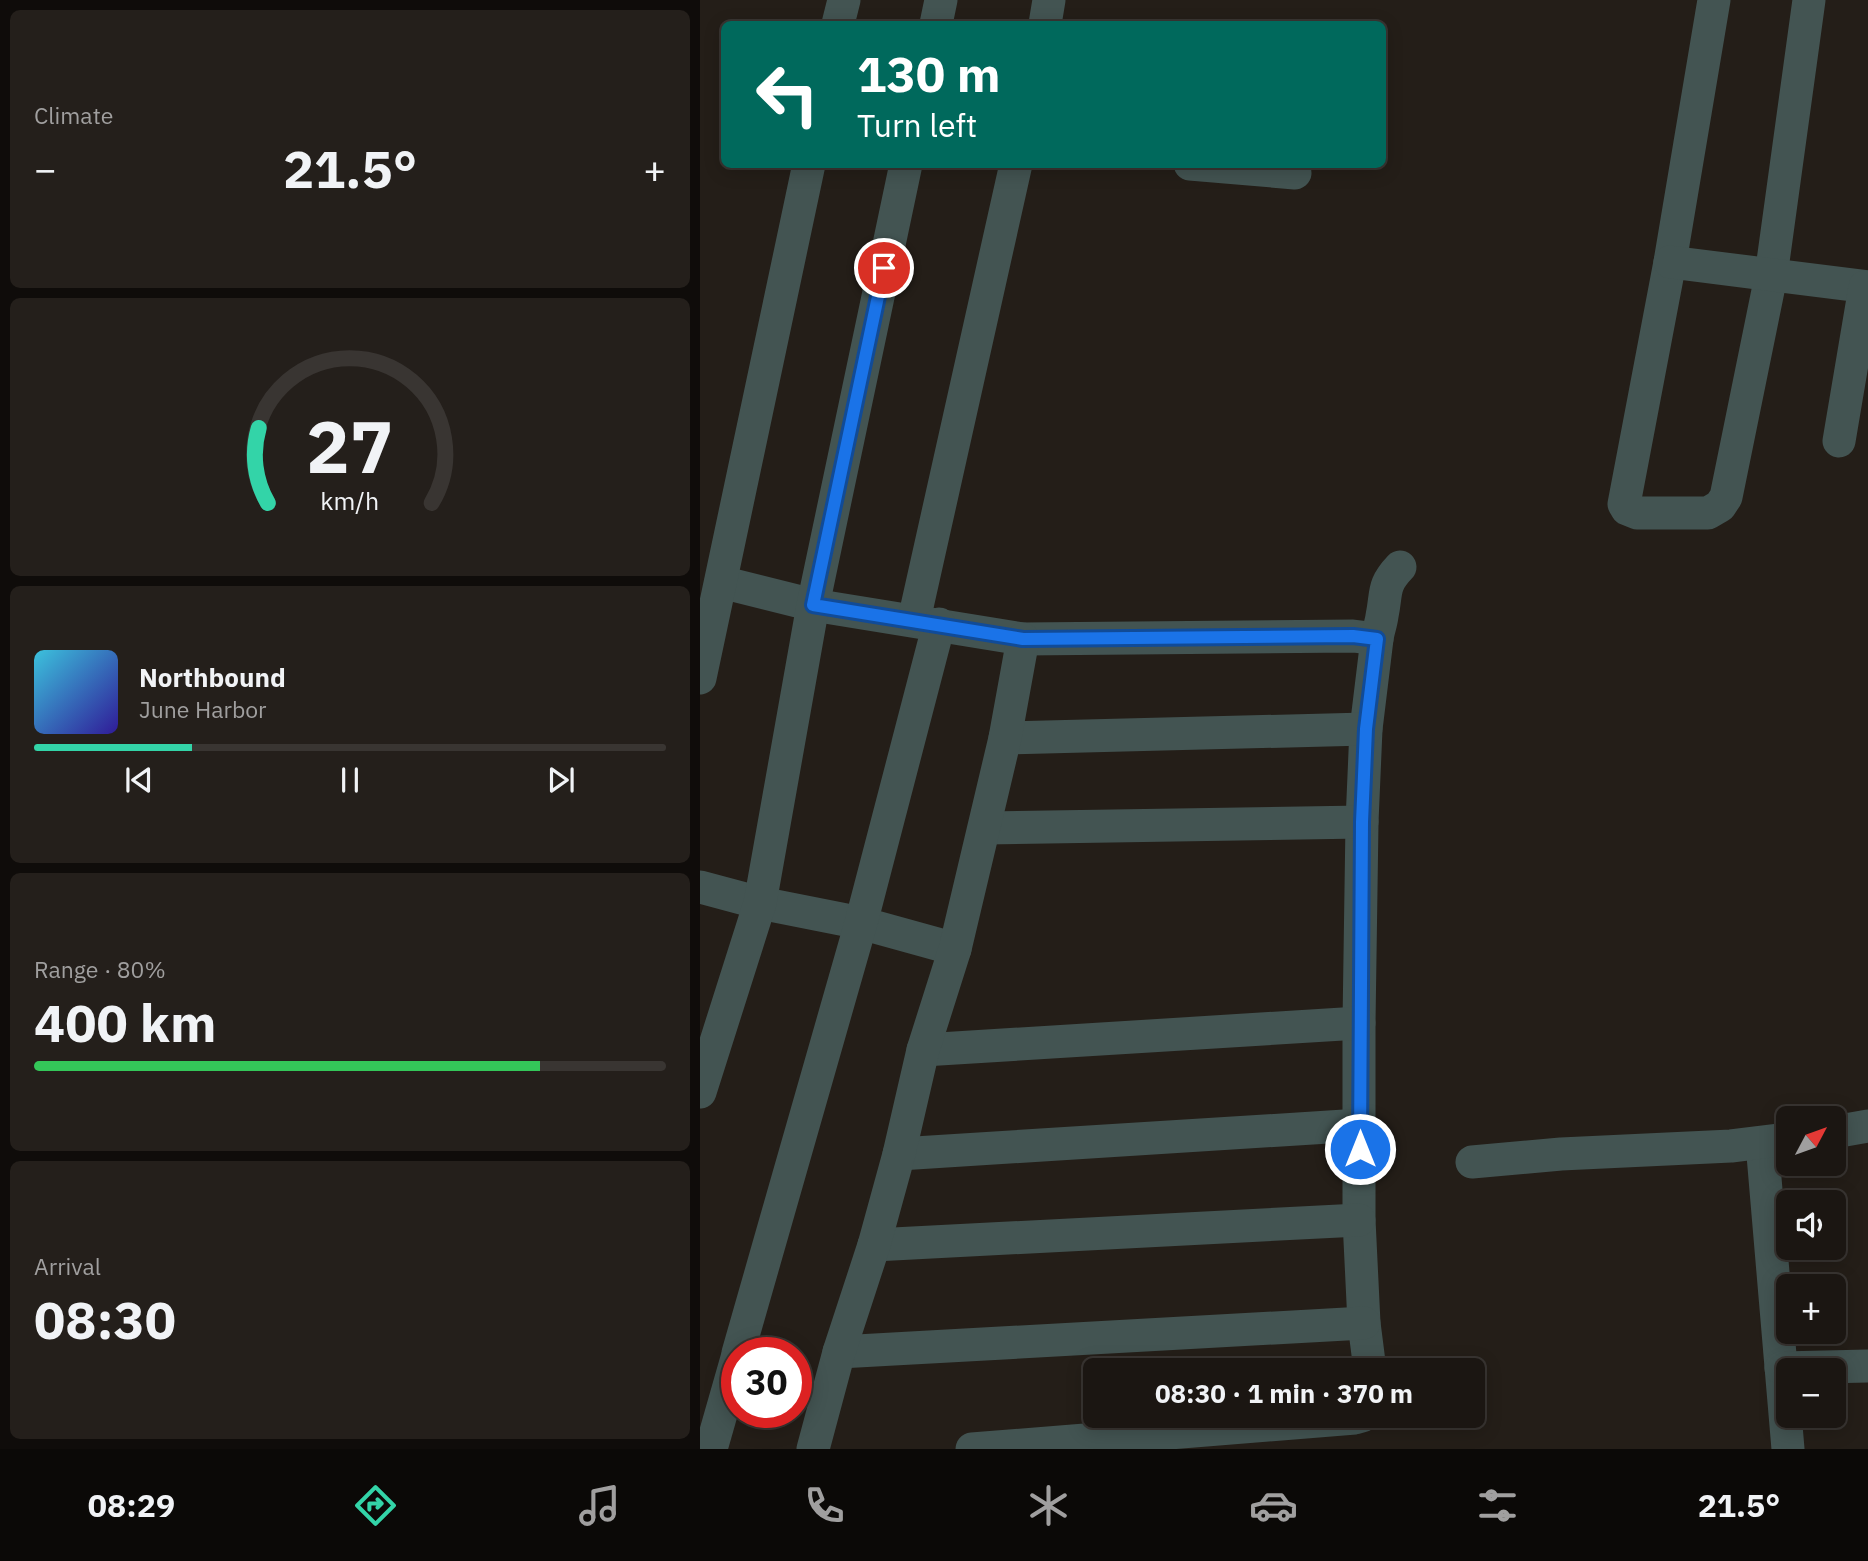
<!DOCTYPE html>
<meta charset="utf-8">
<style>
body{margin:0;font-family:"IBM Plex Sans",sans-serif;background:#241f1b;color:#f1f3f6;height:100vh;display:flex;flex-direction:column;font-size:26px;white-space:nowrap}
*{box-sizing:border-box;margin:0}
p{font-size:23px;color:#a09f9f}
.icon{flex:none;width:38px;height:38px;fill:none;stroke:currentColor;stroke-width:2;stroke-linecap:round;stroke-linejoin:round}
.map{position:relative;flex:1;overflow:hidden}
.side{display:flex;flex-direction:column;gap:10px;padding:10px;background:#0f0c0a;width:700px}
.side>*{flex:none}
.hud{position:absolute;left:21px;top:21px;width:665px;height:147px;border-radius:10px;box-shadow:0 4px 18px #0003,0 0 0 2px #393532;background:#00695c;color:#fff;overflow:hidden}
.needle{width:46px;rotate:49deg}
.buttons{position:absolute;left:1076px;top:1106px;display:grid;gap:14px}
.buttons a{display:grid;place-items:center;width:70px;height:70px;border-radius:10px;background:#1b1612;box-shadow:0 4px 18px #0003,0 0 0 2px #393532;font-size:35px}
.speed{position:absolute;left:21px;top:1337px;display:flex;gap:14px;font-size:35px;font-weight:700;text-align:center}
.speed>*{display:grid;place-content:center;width:91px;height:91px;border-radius:50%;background:#1b1612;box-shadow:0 4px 18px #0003,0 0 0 2px #393532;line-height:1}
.speed .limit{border:10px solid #d22;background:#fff;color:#111}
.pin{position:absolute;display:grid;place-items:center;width:60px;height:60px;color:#fff;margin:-30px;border:4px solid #fff;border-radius:50%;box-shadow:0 2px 7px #0007}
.me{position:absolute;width:77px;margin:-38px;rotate:0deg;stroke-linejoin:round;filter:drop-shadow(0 0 5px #0008)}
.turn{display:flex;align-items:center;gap:24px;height:147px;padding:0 21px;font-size:32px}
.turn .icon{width:91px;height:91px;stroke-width:2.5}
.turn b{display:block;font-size:49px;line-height:60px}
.big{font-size:52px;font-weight:700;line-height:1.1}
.side .widget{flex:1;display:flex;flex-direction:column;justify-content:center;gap:10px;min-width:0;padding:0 24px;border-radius:10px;background:#241f1b}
.side .dial{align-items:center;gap:0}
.dial svg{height:182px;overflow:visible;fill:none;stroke:#393532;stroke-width:7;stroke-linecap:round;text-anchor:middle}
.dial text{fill:#f1f3f6;stroke:none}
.song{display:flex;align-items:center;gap:21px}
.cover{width:84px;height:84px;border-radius:10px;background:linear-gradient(135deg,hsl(190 70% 55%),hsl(250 70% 35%))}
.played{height:7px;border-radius:4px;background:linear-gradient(90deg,#33d4a8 25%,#393532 25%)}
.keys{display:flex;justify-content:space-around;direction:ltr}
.heat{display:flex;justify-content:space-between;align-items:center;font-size:38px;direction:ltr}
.charge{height:10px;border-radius:5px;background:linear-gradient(90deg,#34c759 80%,#393532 0)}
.trip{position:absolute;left:383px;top:1358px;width:402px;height:70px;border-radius:10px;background:#1b1612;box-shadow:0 4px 18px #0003,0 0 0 2px #393532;font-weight:700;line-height:70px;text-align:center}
.dock{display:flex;height:112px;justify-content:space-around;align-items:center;background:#0b0907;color:#a09f9f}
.dock .icon{width:49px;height:49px}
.dock .active{color:#33d4a8}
.dock b{font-size:32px;color:#f1f3f6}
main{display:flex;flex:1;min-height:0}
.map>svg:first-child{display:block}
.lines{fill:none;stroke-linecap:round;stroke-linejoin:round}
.minor{stroke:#435452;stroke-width:33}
.route-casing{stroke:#114b97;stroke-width:18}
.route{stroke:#1a73e8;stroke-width:12}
</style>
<main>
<section class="side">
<div class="widget"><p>Climate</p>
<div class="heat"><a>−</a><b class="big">21.5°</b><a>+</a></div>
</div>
<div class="widget dial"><svg viewBox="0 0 100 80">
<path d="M14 69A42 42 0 1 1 86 69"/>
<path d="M14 69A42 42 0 0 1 10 36" stroke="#33d4a8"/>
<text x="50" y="56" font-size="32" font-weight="700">27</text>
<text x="50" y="72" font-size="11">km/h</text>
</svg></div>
<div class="widget">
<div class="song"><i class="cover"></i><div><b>Northbound</b><p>June Harbor</p></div></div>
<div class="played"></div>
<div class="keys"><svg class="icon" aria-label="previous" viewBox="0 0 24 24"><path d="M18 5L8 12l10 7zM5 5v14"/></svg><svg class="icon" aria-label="pause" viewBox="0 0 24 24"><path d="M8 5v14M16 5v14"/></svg><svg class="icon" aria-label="next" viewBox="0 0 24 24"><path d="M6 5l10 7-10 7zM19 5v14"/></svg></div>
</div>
<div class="widget"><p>Range · 80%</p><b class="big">400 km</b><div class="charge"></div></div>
<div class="widget"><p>Arrival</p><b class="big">08:30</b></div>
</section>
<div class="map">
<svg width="1168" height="1449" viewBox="0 0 1168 1449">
<rect width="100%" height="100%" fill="#241e18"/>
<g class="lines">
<g class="minor">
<polyline points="1014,0 970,262 924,504 927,509 937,513 1008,513 1020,506 1026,497 1071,276 1109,0"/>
<polyline points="138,24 144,0"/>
<polyline points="236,24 241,0"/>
<polyline points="345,24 349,0"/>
<polyline points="490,164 595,173"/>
<polyline points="970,262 1168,287"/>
<polyline points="1139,441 1165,287"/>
<polyline points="21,582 113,605 323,639 653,636 677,639 666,729 662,822 659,1023 659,1220 664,1323 670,1370"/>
<polyline points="214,620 316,164"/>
<path d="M677,639C678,631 681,624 682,616C687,592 682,586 700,567"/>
<polyline points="0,678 109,164"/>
<polyline points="305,738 666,729"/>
<polyline points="285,828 662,822"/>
<polyline points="0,887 60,903 161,923 255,949"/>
<polyline points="223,1050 659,1023"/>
<polyline points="0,1092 60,903 113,605 206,164"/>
<polyline points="1134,1132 1168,1126"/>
<polyline points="1062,1143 1088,1449"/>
<polyline points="199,1154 660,1125"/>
<polyline points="772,1162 861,1154 1031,1146 1088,1139"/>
<polyline points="174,1245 659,1220"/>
<polyline points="139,1352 664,1323"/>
<polyline points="38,1353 161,923 239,624"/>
<polyline points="1081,1368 1168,1366"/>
<polyline points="11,1449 37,1358"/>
<polyline points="113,1449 139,1352 174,1245 199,1154 223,1050 255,949 305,738 323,639"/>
<polyline points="272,1449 655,1418 662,1416"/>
</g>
</g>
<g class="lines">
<defs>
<polyline id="route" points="184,268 113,605 323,639 653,636 677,639 666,729 662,822 660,1149"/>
</defs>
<use href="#route" class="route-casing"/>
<use href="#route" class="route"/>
</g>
</svg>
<div class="buttons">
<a><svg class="needle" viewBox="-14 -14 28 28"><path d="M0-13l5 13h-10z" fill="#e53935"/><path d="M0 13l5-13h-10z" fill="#a09f9f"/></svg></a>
<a><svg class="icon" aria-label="sound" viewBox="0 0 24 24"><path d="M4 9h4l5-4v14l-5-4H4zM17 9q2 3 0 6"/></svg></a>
<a>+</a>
<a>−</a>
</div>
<div class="speed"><div class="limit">30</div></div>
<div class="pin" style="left:184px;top:268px;background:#d93025"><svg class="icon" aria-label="arrive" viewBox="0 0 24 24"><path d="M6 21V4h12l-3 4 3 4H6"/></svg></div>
<svg class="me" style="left:660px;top:1149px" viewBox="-20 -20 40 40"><circle r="17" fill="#1a73e8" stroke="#fff" stroke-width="3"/><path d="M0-11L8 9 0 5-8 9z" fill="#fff"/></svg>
<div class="trip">08:30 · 1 min · 370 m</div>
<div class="hud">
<div class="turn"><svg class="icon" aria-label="left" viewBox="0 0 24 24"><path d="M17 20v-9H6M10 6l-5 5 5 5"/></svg><div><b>130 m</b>Turn left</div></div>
</div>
</div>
</main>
<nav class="dock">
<b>08:29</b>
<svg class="icon active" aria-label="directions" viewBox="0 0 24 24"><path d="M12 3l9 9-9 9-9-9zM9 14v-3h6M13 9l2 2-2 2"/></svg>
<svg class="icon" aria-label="music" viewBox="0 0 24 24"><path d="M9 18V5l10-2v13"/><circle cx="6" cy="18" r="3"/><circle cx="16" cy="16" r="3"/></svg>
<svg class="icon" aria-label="phone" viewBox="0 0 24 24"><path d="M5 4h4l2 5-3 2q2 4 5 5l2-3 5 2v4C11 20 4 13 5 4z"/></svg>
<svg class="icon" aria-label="climate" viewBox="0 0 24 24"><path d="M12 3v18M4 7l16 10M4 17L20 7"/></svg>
<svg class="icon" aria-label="car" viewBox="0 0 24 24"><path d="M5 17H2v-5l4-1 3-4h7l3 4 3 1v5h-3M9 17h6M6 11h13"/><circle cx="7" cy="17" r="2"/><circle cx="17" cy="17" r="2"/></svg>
<svg class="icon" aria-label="filters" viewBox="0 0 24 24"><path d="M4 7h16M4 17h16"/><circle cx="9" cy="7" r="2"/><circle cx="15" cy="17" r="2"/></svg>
<b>21.5°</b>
</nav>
